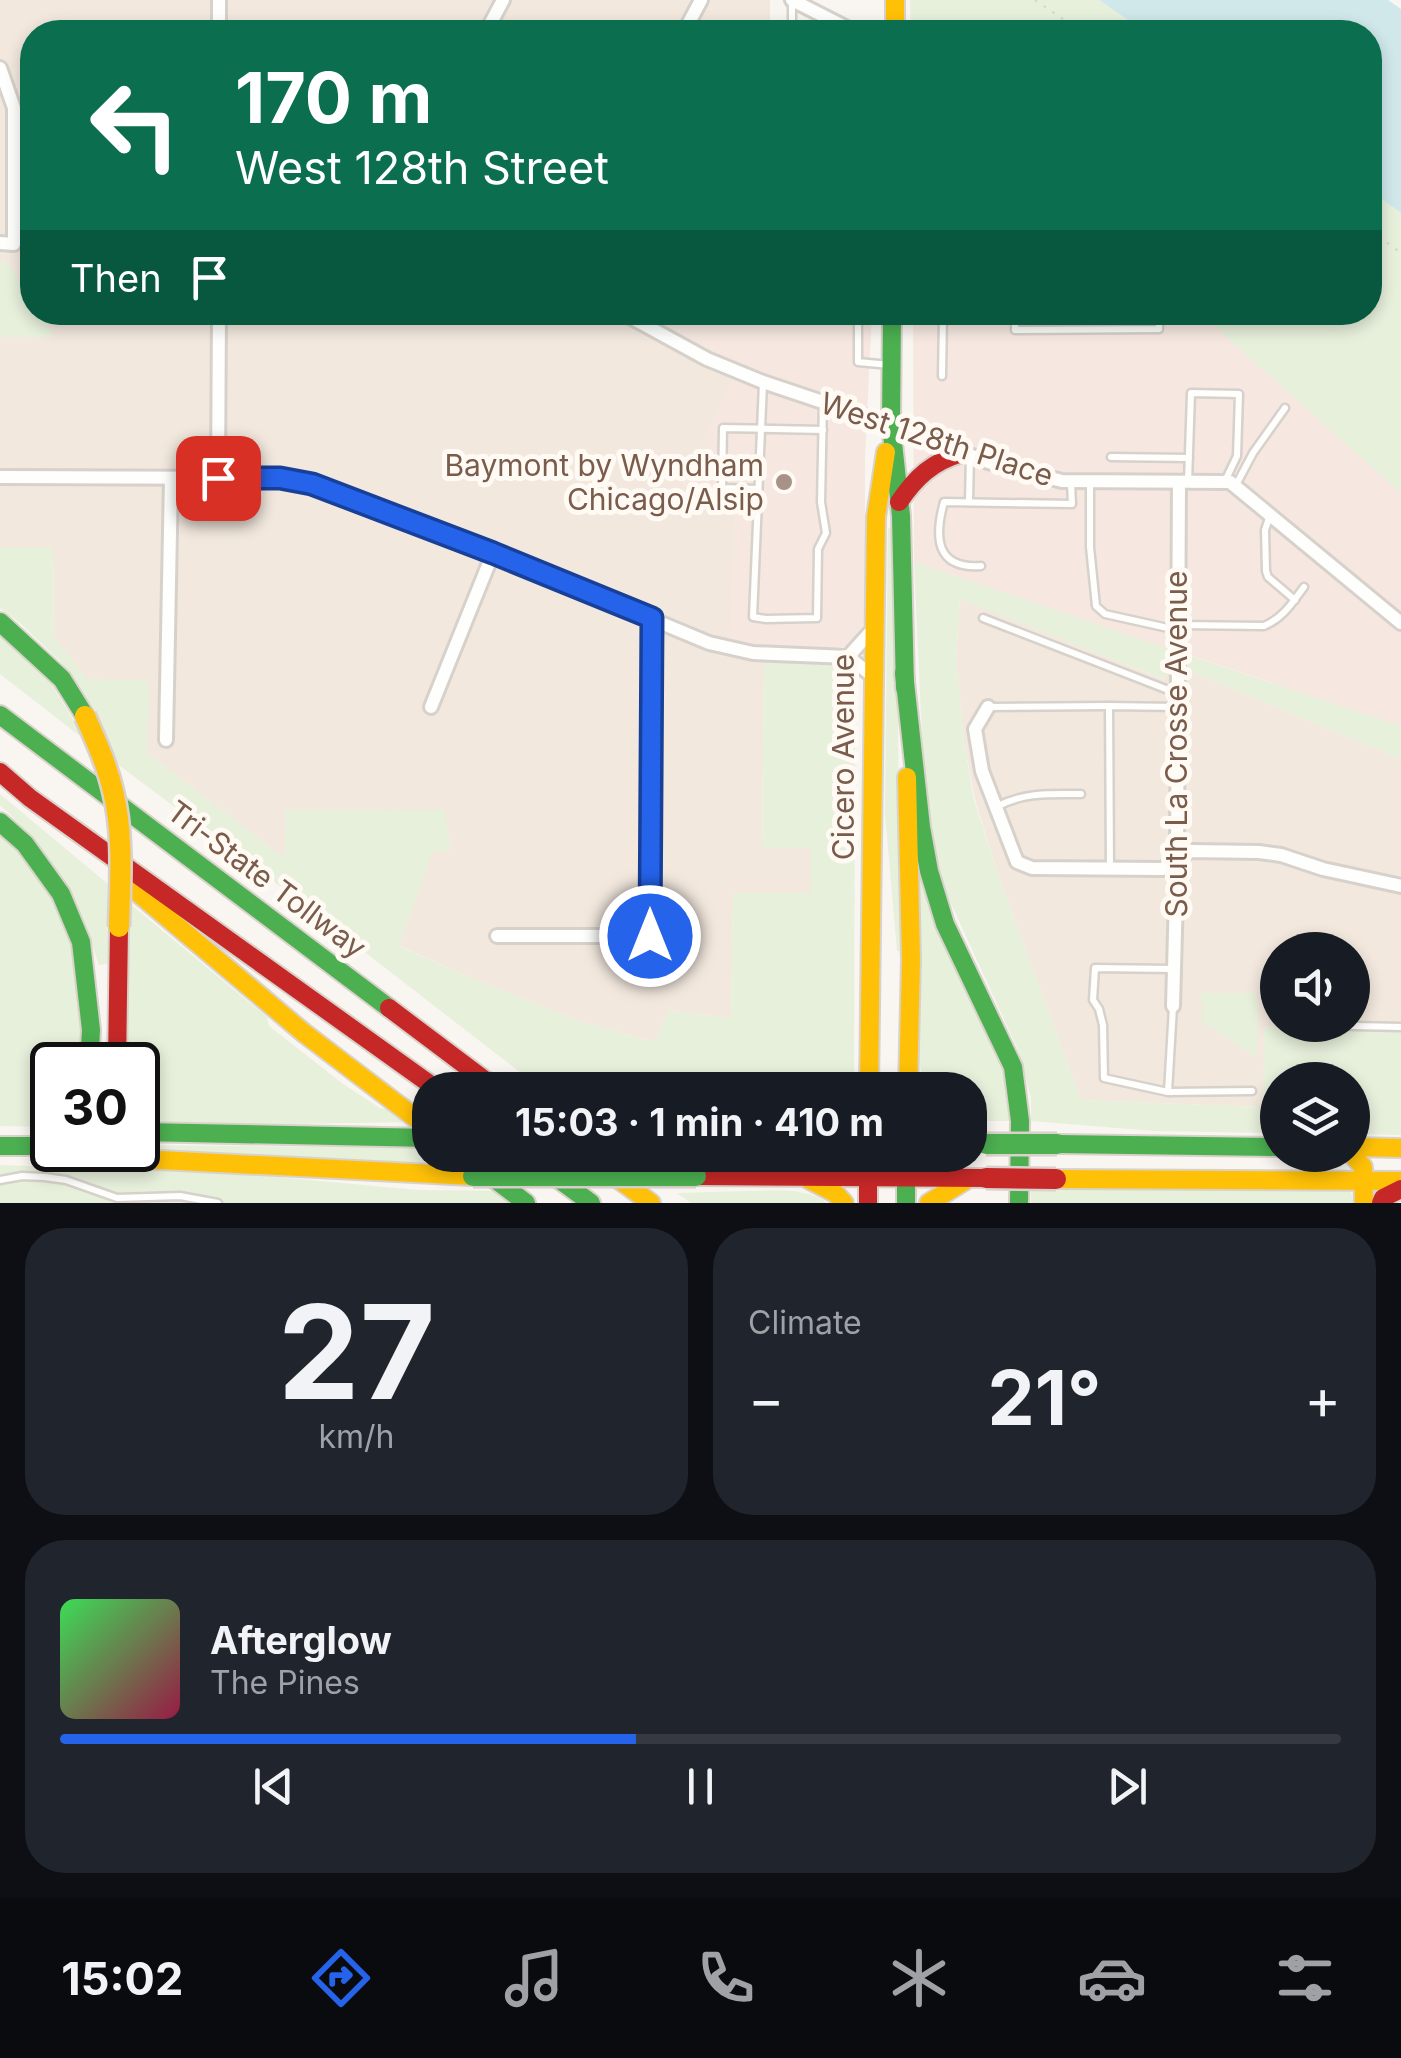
<!DOCTYPE html>
<meta charset="utf-8">
<style>
body{margin:0;font-family:Inter,sans-serif;background:#20242c;color:#f1f3f6;height:100vh;display:flex;flex-direction:column;font-size:38px;white-space:nowrap}
*{box-sizing:border-box;margin:0}
p{font-size:32px;color:#9ea1a6}
.icon{flex:none;width:55px;height:55px;fill:none;stroke:currentColor;stroke-width:2;stroke-linecap:round;stroke-linejoin:round}
.map{position:relative;height:1203px;overflow:hidden}
.details{display:flex;flex-direction:column;gap:25px;padding:25px;background:#0d0f14;flex:1}
.details>*{flex:none}
.guide{position:absolute;left:20px;top:20px;width:1362px;height:305px;border-radius:40px;box-shadow:0 5px 15px #0003;background:#0b6e4f;color:#fff;overflow:hidden}
.tools{position:absolute;left:1260px;top:932px;display:grid;gap:20px}
.tools a{display:grid;place-items:center;width:110px;height:110px;border-radius:50%;background:#171b24;box-shadow:0 5px 15px #0003;font-size:50px}
.speed{position:absolute;left:30px;top:1042px;display:flex;gap:20px;font-size:50px;font-weight:700;text-align:center}
.speed>*{display:grid;place-content:center;width:130px;height:130px;border-radius:50%;background:#171b24;box-shadow:0 5px 15px #0003;line-height:1}
.speed .limit{border:5px solid #111;border-radius:15px;background:#fff;color:#111}
.pin{position:absolute;display:grid;place-items:center;width:85px;height:85px;color:#fff;margin:-42px;border-radius:20px;box-shadow:0 5px 15px #0006}
.me{position:absolute;width:110px;margin:-55px;rotate:0deg;stroke-linejoin:round;filter:drop-shadow(0 0 8px #0008)}
.turn{display:flex;align-items:center;gap:35px;height:210px;padding:0 50px;font-size:45px}
.turn .icon{width:130px;height:130px;stroke-width:2.5}
.turn b{display:block;font-size:70px;line-height:85px}
.then{display:flex;align-items:center;height:95px;padding:0 50px;background:#0003;gap:20px;font-size:38px}
.big{font-size:75px;font-weight:700;line-height:1.1}
.details .tile{flex:1;display:flex;flex-direction:column;justify-content:center;gap:15px;min-width:0;padding:0 35px;border-radius:40px;background:#20242c}
.details .dial{align-items:center;gap:0}
.dial b{font-size:130px;line-height:1}
.song{display:flex;align-items:center;gap:30px}
.cover{width:120px;height:120px;border-radius:15px;background:linear-gradient(135deg,hsl(130 70% 55%),hsl(340 70% 35%))}
.played{height:10px;border-radius:5px;background:linear-gradient(90deg,#2563eb 45%,#363941 45%)}
.keys{display:flex;justify-content:space-around;direction:ltr}
.heat{display:flex;justify-content:space-between;align-items:center;font-size:55px;direction:ltr}
.details .tiles{flex:1;display:grid;gap:25px;grid-template-columns:1fr 1fr}
.tile:last-child{grid-column:span 2}
.trip{position:absolute;left:412px;top:1072px;width:575px;height:100px;border-radius:40px;background:#171b24;box-shadow:0 5px 15px #0003;font-weight:700;line-height:100px;text-align:center}
.tab-bar{display:flex;height:160px;justify-content:space-around;align-items:center;background:#090b0e;color:#9ea1a6}
.tab-bar .icon{width:70px;height:70px}
.tab-bar .active{color:#2563eb}
.tab-bar b{font-size:45px;color:#f1f3f6}
.map>svg:first-child{display:block}
.residential{fill:#f2e8de;fill-rule:evenodd}
.commercial{fill:#f6e8e1}
.green{fill:#e7f0db}
.water{fill:#d0e8ea}
.lines{fill:none;stroke-linecap:round;stroke-linejoin:round}
.lane-casing{stroke:#d7d1cb;stroke-width:11}
.street-casing{stroke:#d7d1cb;stroke-width:18}
.fast-casing{stroke:#d9d2cb;stroke-width:22}
.slow-casing{stroke:#d9d2cb;stroke-width:22}
.jam-casing{stroke:#d9d2cb;stroke-width:22}
.path{stroke:#dcd5d0;stroke-width:2.5;stroke-dasharray:2.5 8;stroke-linecap:butt}
.lane{stroke:#fefefd;stroke-width:6}
.street{stroke:#fefefd;stroke-width:12}
.fast{stroke:#4caf50;stroke-width:18}
.slow{stroke:#ffc107;stroke-width:18}
.jam{stroke:#c62828;stroke-width:18}
.fast-bridge-casing{stroke:#dad1cc;stroke-width:25;stroke-linecap:butt}
.slow-bridge-casing{stroke:#dad1cc;stroke-width:25;stroke-linecap:butt}
.jam-bridge-casing{stroke:#dad1cc;stroke-width:25;stroke-linecap:butt}
.fast-bridge{stroke:#4caf50;stroke-width:20}
.slow-bridge{stroke:#ffc107;stroke-width:20}
.jam-bridge{stroke:#c62828;stroke-width:20}
.route-casing{stroke:#184099;stroke-width:25}
.route{stroke:#2563eb;stroke-width:18}
.poi-dot{fill:#a69286;stroke:#fffaf3;stroke-width:4}
.labels{text-anchor:middle;dominant-baseline:central;stroke-width:10;stroke-linejoin:round;paint-order:stroke}
.street-label{font-size:30px;fill:#7a5c4d;stroke:#fffaf3}
.poi-label{font-size:30px;fill:#7a5c4d;stroke:#fffaf3;text-anchor:end}
</style>
<div class="map">
<svg width="1401" height="1203" viewBox="0 0 1401 1203">
<rect width="100%" height="100%" fill="#f9f5f0"/>
<g class="residential">
<polygon points="0,0 770,0 770,32 32,32 32,312 688,313 670,347 734,378 683,483 735,508 729,656 764,662 762,848 811,848 811,893 733,893 731,1019 669,1010 655,1042 578,1021 478,981 398,945 147,753 54,638 53,547 0,547"/>
<path d="M960,598L1165,680L1167,664L1185,669L1401,759V1031L1265,1027L1263,1107L1081,1100L999,877L975,800L964,742L956,657ZM1278,950H1352V1025H1278Z"/>
</g>
<g class="commercial">
<polygon points="688,313 872,313 865,458 865,621 858,634 848,646 823,650 763,648 729,642 735,508 683,483 733,378 670,347"/>
<polygon points="913,313 1199,313 1222,331 1401,493 1401,726 1186,654 1185,669 1167,664 1166,648 914,562"/>
</g>
<g class="green">
<polygon points="910,0 1099,0 1145,32 911,32"/>
<polygon points="1370,191 1401,213 1401,493 1199,313 1370,312"/>
<polygon points="0,262 8,262 32,301 32,312 40,313 55,337 0,337"/>
<polygon points="888,528 892,528 897,609 900,951 897,951 885,813"/>
<path d="M0,547H53L54,638L88,679L149,680L147,753L285,858L286,809L445,810L451,850L433,852L399,946L478,981L578,1021L655,1042L669,1010L731,1019L733,893H811V848H762L764,662H834C848,667 851,672 855,685L854,1073L850,1090H543L251,864L116,763L78,684L60,661L20,623L0,608Z"/>
<polygon points="914,562 1167,648 1166,680 960,599 956,657 964,742 974,800 999,877 1081,1100 1263,1107 1264,1027 1401,1031 1401,1135 1353,1134 1352,1080 1278,1080 1277,1133 1155,1131 1031,1121 1031,1098 1018,1050 943,886 925,801"/>
<polygon points="0,632 51,683 85,740 0,674"/>
<polygon points="1185,654 1401,726 1401,759 1185,669"/>
<path d="M0,794L109,885V963L99,965C77,893 54,857 0,805Z"/>
<polygon points="0,832 42,880 59,911 78,959 82,1065 52,1065 52,1127 0,1126"/>
<polygon points="918,858 998,1050 1013,1121 970,1121 970,1090 927,1090 918,1059"/>
<polygon points="129,903 267,1017 269,1026 343,1084 380,1108 394,1110 413,1122 293,1124 166,1122 146,1118 138,1112 138,1065 127,1065"/>
<polygon points="1200,993 1257,993 1257,1058 1200,1020 1204,1011"/>
<polygon points="138,1145 420,1148 439,1163 137,1152"/>
<polygon points="0,1165 234,1173 417,1190 501,1191 515,1203 0,1203"/>
<polygon points="1117,1188 1350,1189 1354,1203 1031,1203 1031,1190"/>
<path d="M750,1191C776,1191 805,1187 827,1203H691L677,1193Z"/>
</g>
<polygon class="water" points="1099,0 1388,0 1401,9 1401,213 1370,191 1370,32 1145,32"/>
<g class="lines">
<defs>
<g id="lane">
<polyline points="792,32 792,0"/>
<polyline points="858,312 858,362 890,365"/>
<polyline points="898,317 1015,318 1015,312"/>
<polyline points="1015,318 1015,330 1159,329 1159,312"/>
<polyline points="942,376 943,317"/>
<polyline points="763,383 753,617 766,619 817,618 818,549 826,533 821,502 823,403"/>
<polyline points="1111,457 1189,458"/>
<polyline points="1090,482 1090,547 1096,606 1105,614 1177,630"/>
<polyline points="1188,482 1191,393 1239,394 1237,456 1225,481"/>
<polyline points="1236,485 1253,453 1285,408"/>
<polyline points="758,489 722,488 723,428 823,430"/>
<polyline points="969,502 970,455"/>
<polyline points="1270,515 1265,530 1266,571 1268,577 1295,600"/>
<path d="M981,566C936,569 934,538 944,502L1072,504L1071,483"/>
<polyline points="983,618 1176,693"/>
<path d="M1178,625L1264,626C1283,618 1292,603 1304,587"/>
<polyline points="990,707 1109,706"/>
<path d="M996,807C1024,792 1050,794 1081,794"/>
<polyline points="1110,867 1109,706 1176,707"/>
<polyline points="1173,1007 1168,1092 1252,1091"/>
<polyline points="1309,1025 1401,1027"/>
<polyline points="1168,1092 1104,1078 1103,1025 1099,1009 1093,1000 1095,968 1173,969"/>
<polyline points="0,1180 22,1176 45,1177 66,1180 117,1198 180,1196 218,1203"/>
</g>
<g id="street">
<polyline points="219,0 219,32"/>
<polyline points="792,0 855,32"/>
<polyline points="486,32 503,0"/>
<polyline points="684,32 701,0"/>
<polyline points="0,68 14,108 14,244 0,243"/>
<polyline points="621,312 707,359 763,382 891,425 988,462 1062,481 1230,482 1401,623"/>
<polyline points="0,477 280,478 312,484 493,553 709,643 753,653 848,657 874,677"/>
<polyline points="218,477 219,312"/>
<polyline points="848,657 873,629"/>
<polyline points="431,707 493,553"/>
<polyline points="988,707 975,729 982,771 1017,862 1032,868 1163,869 1177,857 1191,851 1259,852 1281,855 1323,869 1401,886"/>
<polyline points="166,740 171,478"/>
<polyline points="497,936 649,936 652,618"/>
<polyline points="1173,1006 1177,857 1179,482"/>
</g>
<g id="fast">
<polyline points="892,312 891,425 901,516 905,688"/>
<polyline points="0,622 62,679 85,716"/>
<polyline points="904,673 921,827 929,871 945,924 1013,1067 1020,1121 1019,1203"/>
<polyline points="0,715 389,1008"/>
<polyline points="0,822 25,844 61,894 81,942 91,1030 89,1065"/>
<polyline points="138,1135 142,1132 430,1138"/>
<polyline points="1057,1144 1278,1147"/>
<polyline points="0,1146 52,1146"/>
<polyline points="463,1155 526,1203"/>
<polyline points="526,1155 591,1203"/>
<polyline points="906,1155 906,1203"/>
</g>
<g id="slow">
<polyline points="895,0 895,32"/>
<polyline points="907,777 911,960 908,1090"/>
<polyline points="130,886 304,1033 430,1129"/>
<polyline points="869,1090 876,517 886,452"/>
<polyline points="970,1142 972,1144"/>
<polyline points="1352,1147 1401,1148"/>
<polyline points="122,1150 140,1159 473,1176"/>
<polyline points="1352,1154 1363,1167 1364,1203"/>
<polyline points="586,1155 651,1203"/>
<polyline points="808,1179 835,1193 844,1203"/>
<polyline points="1056,1179 1401,1181"/>
<polyline points="929,1203 969,1178"/>
</g>
<g id="jam">
<path d="M899,502C916,477 932,462 962,453"/>
<polyline points="0,772 30,798 438,1090"/>
<polyline points="389,1008 498,1090"/>
<polyline points="117,1065 119,927"/>
<polyline points="868,1155 868,1203"/>
<polyline points="696,1176 986,1178"/>
<polyline points="1381,1203 1383,1198 1401,1189"/>
</g>
</defs>
<use href="#lane" class="lane-casing"/>
<use href="#street" class="street-casing"/>
<use href="#fast" class="fast-casing"/>
<use href="#slow" class="slow-casing"/>
<use href="#jam" class="jam-casing"/>
<g class="path">
<polyline points="1035,0 1082,32"/>
<polyline points="1370,230 1401,253"/>
</g>
<use href="#lane" class="lane"/>
<use href="#street" class="street"/>
<use href="#fast" class="fast"/>
<use href="#slow" class="slow"/>
<use href="#jam" class="jam"/>
<defs>
<g id="fast-bridge">
<polyline points="986,1144 1057,1144"/>
<polyline points="473,1176 696,1176"/>
</g>
<path id="slow-bridge" d="M85,716C96,741 107,765 113,791C124,835 120,882 119,927"/>
<polyline id="jam-bridge" points="986,1178 1056,1179"/>
</defs>
<use href="#fast-bridge" class="fast-bridge-casing"/>
<use href="#slow-bridge" class="slow-bridge-casing"/>
<use href="#jam-bridge" class="jam-bridge-casing"/>
<use href="#fast-bridge" class="fast-bridge"/>
<use href="#slow-bridge" class="slow-bridge"/>
<use href="#jam-bridge" class="jam-bridge"/>
</g>
<g class="lines">
<defs>
<polyline id="route" points="218,478 280,478 312,484 493,553 652,618 650,936"/>
</defs>
<use href="#route" class="route-casing"/>
<use href="#route" class="route"/>
</g>
<circle class="poi-dot" cx="784" cy="482" r="10"/>
<g class="labels">
<g class="street-label">
<text transform="translate(937 439) rotate(18)">West 128th Place</text>
<text transform="translate(1176 744) rotate(-90)">South La Crosse Avenue</text>
<text transform="translate(843 757) rotate(-90)">Cicero Avenue</text>
<text transform="translate(267 879) rotate(37)">Tri-State Tollway</text>
</g>
<g class="poi-label">
<text x="764" y="465">Baymont by Wyndham<tspan x="764" dy="34">Chicago/Alsip</tspan></text>
</g>
</g>
</svg>
<div class="tools">
<a><svg class="icon" aria-label="sound" viewBox="0 0 24 24"><path d="M4 9h4l5-4v14l-5-4H4zM17 9q2 3 0 6"/></svg></a>
<a><svg class="icon" aria-label="layers" viewBox="0 0 24 24"><path d="M12 4l9 5-9 5-9-5zM3 14l9 5 9-5"/></svg></a>
</div>
<div class="speed"><div class="limit">30</div></div>
<div class="pin" style="left:218px;top:478px;background:#d93025"><svg class="icon" aria-label="arrive" viewBox="0 0 24 24"><path d="M6 21V4h12l-3 4 3 4H6"/></svg></div>
<svg class="me" style="left:650px;top:936px" viewBox="-20 -20 40 40"><circle r="17" fill="#2563eb" stroke="#fff" stroke-width="3"/><path d="M0-11L8 9 0 5-8 9z" fill="#fff"/></svg>
<div class="trip">15:03 · 1 min · 410 m</div>
<div class="guide">
<div class="turn"><svg class="icon" aria-label="left" viewBox="0 0 24 24"><path d="M17 20v-9H6M10 6l-5 5 5 5"/></svg><div><b>170 m</b>West 128th Street</div></div>
<div class="then">Then<svg class="icon" aria-label="arrive" viewBox="0 0 24 24"><path d="M6 21V4h12l-3 4 3 4H6"/></svg></div>
</div>
</div>
<section class="details">
<div class="tiles">
<div class="tile dial"><b>27</b><p>km/h</p></div>
<div class="tile"><p>Climate</p>
<div class="heat"><a>−</a><b class="big">21°</b><a>+</a></div>
</div>
<div class="tile">
<div class="song"><i class="cover"></i><div><b>Afterglow</b><p>The Pines</p></div></div>
<div class="played"></div>
<div class="keys"><svg class="icon" aria-label="previous" viewBox="0 0 24 24"><path d="M18 5L8 12l10 7zM5 5v14"/></svg><svg class="icon" aria-label="pause" viewBox="0 0 24 24"><path d="M8 5v14M16 5v14"/></svg><svg class="icon" aria-label="next" viewBox="0 0 24 24"><path d="M6 5l10 7-10 7zM19 5v14"/></svg></div>
</div>
</div>
</section>
<nav class="tab-bar">
<b>15:02</b>
<svg class="icon active" aria-label="directions" viewBox="0 0 24 24"><path d="M12 3l9 9-9 9-9-9zM9 14v-3h6M13 9l2 2-2 2"/></svg>
<svg class="icon" aria-label="music" viewBox="0 0 24 24"><path d="M9 18V5l10-2v13"/><circle cx="6" cy="18" r="3"/><circle cx="16" cy="16" r="3"/></svg>
<svg class="icon" aria-label="phone" viewBox="0 0 24 24"><path d="M5 4h4l2 5-3 2q2 4 5 5l2-3 5 2v4C11 20 4 13 5 4z"/></svg>
<svg class="icon" aria-label="climate" viewBox="0 0 24 24"><path d="M12 3v18M4 7l16 10M4 17L20 7"/></svg>
<svg class="icon" aria-label="car" viewBox="0 0 24 24"><path d="M5 17H2v-5l4-1 3-4h7l3 4 3 1v5h-3M9 17h6M6 11h13"/><circle cx="7" cy="17" r="2"/><circle cx="17" cy="17" r="2"/></svg>
<svg class="icon" aria-label="filters" viewBox="0 0 24 24"><path d="M4 7h16M4 17h16"/><circle cx="9" cy="7" r="2"/><circle cx="15" cy="17" r="2"/></svg>
</nav>
